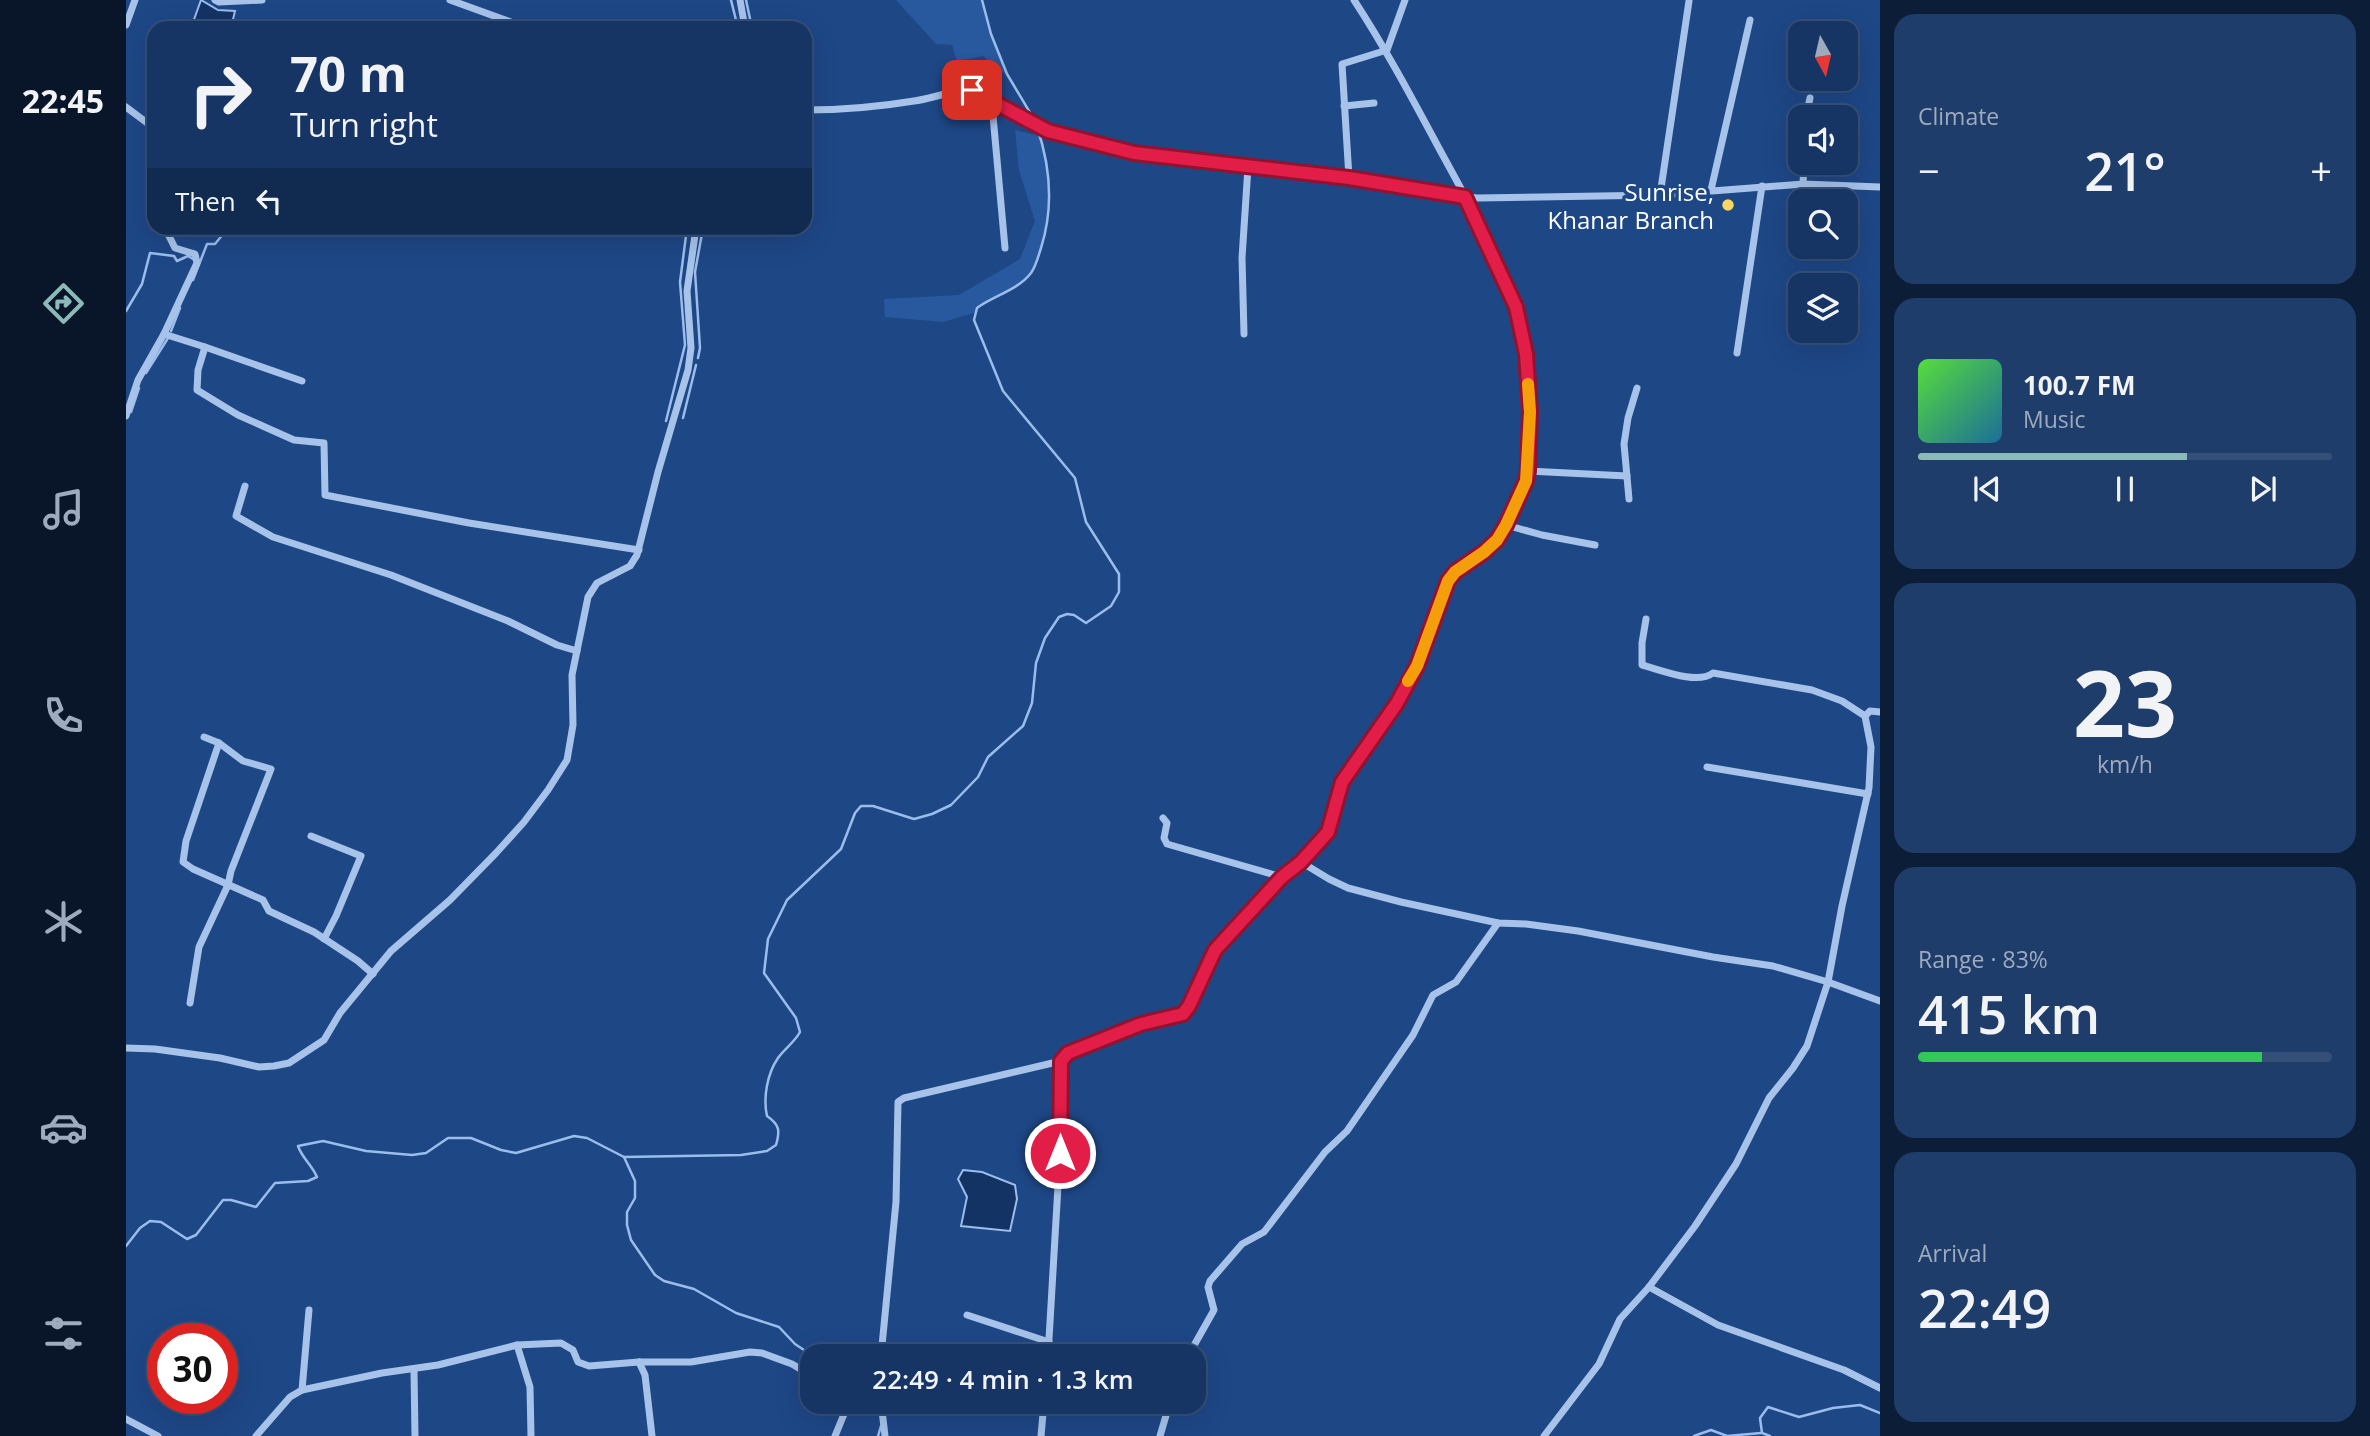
<!DOCTYPE html>
<meta charset="utf-8">
<style>
body{margin:0;font-family:"Open Sans",sans-serif;background:#1f3d6a;color:#f1f3f6;height:100vh;display:flex;flex-direction:column;font-size:26px;white-space:nowrap}
*{box-sizing:border-box;margin:0}
p{font-size:23px;color:#9eabbf}
.icon{flex:none;width:38px;height:38px;fill:none;stroke:currentColor;stroke-width:2;stroke-linecap:round;stroke-linejoin:round}
.map{position:relative;flex:1;overflow:hidden}
.sheet{display:flex;flex-direction:column;gap:14px;padding:14px;background:#0c1d37;width:490px}
.sheet>*{flex:none}
.top-card{position:absolute;left:21px;top:21px;width:665px;height:214px;border-radius:21px;box-shadow:0 7px 28px #0002,0 0 0 2px #355078;background:#163564;color:#f1f3f6;overflow:hidden}
.needle{width:46px;rotate:172deg}
.controls{position:absolute;left:1662px;top:21px;display:grid;gap:14px}
.controls a{display:grid;place-items:center;width:70px;height:70px;border-radius:14px;background:#163564;box-shadow:0 7px 28px #0002,0 0 0 2px #355078;font-size:35px}
.speed{position:absolute;left:21px;top:1323px;display:flex;gap:14px;font-size:35px;font-weight:700;text-align:center}
.speed>*{display:grid;place-content:center;width:91px;height:91px;border-radius:50%;background:#163564;box-shadow:0 7px 28px #0002,0 0 0 2px #355078;line-height:1}
.speed .limit{border:10px solid #d22;background:#fff;color:#111}
.pin{position:absolute;display:grid;place-items:center;width:60px;height:60px;color:#fff;margin:-30px;border-radius:14px;box-shadow:0 4px 10px #0006}
.me{position:absolute;width:77px;margin:-38px;rotate:0deg;stroke-linejoin:round;filter:drop-shadow(0 0 5px #0008)}
.turn{display:flex;align-items:center;gap:24px;height:147px;padding:0 28px;font-size:32px}
.turn .icon{width:91px;height:91px;stroke-width:2.5}
.turn b{display:block;font-size:49px;line-height:60px}
.then{display:flex;align-items:center;height:66px;padding:0 28px;background:#0003;gap:14px;font-size:26px}
.big{font-size:52px;font-weight:600;line-height:1.1}
.sheet .widget{flex:1;display:flex;flex-direction:column;justify-content:center;gap:10px;min-width:0;padding:0 24px;border-radius:21px;background:#1f3d6a}
.sheet .dial{align-items:center;gap:0}
.dial b{font-size:91px;line-height:1}
.song{display:flex;align-items:center;gap:21px}
.cover{width:84px;height:84px;border-radius:10px;background:linear-gradient(135deg,hsl(110 70% 55%),hsl(200 70% 35%))}
.played{height:7px;border-radius:4px;background:linear-gradient(90deg,#8bbbb9 65%,#355078 65%)}
.keys{display:flex;justify-content:space-around;direction:ltr}
.heat{display:flex;justify-content:space-between;align-items:center;font-size:38px;direction:ltr}
.charge{height:10px;border-radius:5px;background:linear-gradient(90deg,#34c759 83%,#355078 0)}
.trip{position:absolute;left:674px;top:1344px;width:406px;height:70px;border-radius:21px;background:#163564;box-shadow:0 7px 28px #0002,0 0 0 2px #355078;font-weight:600;line-height:70px;text-align:center}
main{display:flex;flex:1;min-height:0}
.menu{display:flex;flex-direction:column;width:126px;justify-content:space-around;align-items:center;background:#091528;color:#9eabbf}
.menu .icon{width:49px;height:49px}
.menu .on{color:#8bbbb9}
.menu b{font-size:32px;color:#f1f3f6}
.map>svg:first-child{display:block}
.green{fill:#28589e}
.water{fill:#143365;stroke:#9abdec;stroke-width:2}
.lines{fill:none;stroke-linecap:round;stroke-linejoin:round}
.stream{stroke:#9abdec;stroke-width:2.5}
.minor{stroke:#a7c3ea;stroke-width:7}
.route-casing{stroke:#92132f;stroke-width:18}
.route{stroke:#e11d48;stroke-width:12}
.slow{stroke:#f59e0b;stroke-width:12}
.poi-dot{fill:#f9d566;stroke:#1e4786;stroke-width:2.5}
.labels{text-anchor:middle;dominant-baseline:central;stroke-width:7;stroke-linejoin:round;paint-order:stroke}
.poi-label{font-size:24px;fill:#fff;stroke:#1e4786;text-anchor:end}
</style>
<main>
<nav class="menu">
<b>22:45</b>
<svg class="icon on" aria-label="directions" viewBox="0 0 24 24"><path d="M12 3l9 9-9 9-9-9zM9 14v-3h6M13 9l2 2-2 2"/></svg>
<svg class="icon" aria-label="music" viewBox="0 0 24 24"><path d="M9 18V5l10-2v13"/><circle cx="6" cy="18" r="3"/><circle cx="16" cy="16" r="3"/></svg>
<svg class="icon" aria-label="phone" viewBox="0 0 24 24"><path d="M5 4h4l2 5-3 2q2 4 5 5l2-3 5 2v4C11 20 4 13 5 4z"/></svg>
<svg class="icon" aria-label="climate" viewBox="0 0 24 24"><path d="M12 3v18M4 7l16 10M4 17L20 7"/></svg>
<svg class="icon" aria-label="car" viewBox="0 0 24 24"><path d="M5 17H2v-5l4-1 3-4h7l3 4 3 1v5h-3M9 17h6M6 11h13"/><circle cx="7" cy="17" r="2"/><circle cx="17" cy="17" r="2"/></svg>
<svg class="icon" aria-label="filters" viewBox="0 0 24 24"><path d="M4 7h16M4 17h16"/><circle cx="9" cy="7" r="2"/><circle cx="15" cy="17" r="2"/></svg>
</nav>
<div class="map">
<svg width="1754" height="1436" viewBox="0 0 1754 1436">
<rect width="100%" height="100%" fill="#1e4786"/>
<g class="green">
<polygon points="770,0 856,0 865,34 881,74 869,71 858,56 831,61 826,45 810,44"/>
<polygon points="889,130 914,136 923,178 922,220 919,236 905,273 892,284 854,305 848,313 817,322 759,317 758,299 833,295 894,259 909,221 893,170"/>
</g>
<g class="water">
<polygon points="75,0 92,10 109,11 105,28 65,28"/>
<polygon points="837,1170 856,1172 889,1185 891,1199 884,1231 835,1226 841,1197 832,1179"/>
</g>
<g class="lines">
<g class="stream">
<polyline points="605,0 612,28"/>
<polyline points="620,0 626,28"/>
<polyline points="856,0 865,34 881,74 909,121"/>
<polyline points="67,280 81,244 89,244 98,233 99,228"/>
<polyline points="0,311 16,284 24,253 48,256 51,261 62,256 67,259"/>
<polyline points="45,331 54,308"/>
<polyline points="572,358 574,348 569,272 577,228"/>
<polyline points="20,373 42,338"/>
<polyline points="5,412 13,388"/>
<polyline points="557,418 570,365"/>
<polyline points="540,421 559,345 554,282 561,228"/>
<polyline points="498,1157 509,1181 509,1198 501,1212 501,1225 505,1240 529,1275 538,1281 568,1289 610,1313 653,1327 669,1344 687,1356"/>
<path d="M0,1246L14,1228L24,1221L35,1222L61,1239L70,1235L97,1200H105L130,1207L149,1183L182,1181L191,1177C186,1165 176,1158 172,1146L197,1141L240,1151L286,1155L300,1153L322,1138H345L375,1150L390,1153L448,1136L461,1138L498,1157L615,1155L641,1151L650,1145C654,1131 654,1125 641,1116C637,1098 641,1074 652,1058C659,1048 668,1043 674,1032L670,1018L638,973L642,939L661,900L715,849L729,813L735,806H747L788,819L806,814L825,805L852,777L862,757L897,726L906,703L910,663L919,638L933,617L941,614L948,615L960,623L985,606L993,592V574L960,522L949,478L877,391L848,320L851,308C867,296 892,290 905,273C910,266 912,257 915,248C928,207 925,168 911,127"/>
<polyline points="749,1402 753,1410"/>
<polyline points="752,1436 755,1426"/>
<polyline points="1568,1436 1585,1430 1601,1436 1635,1433"/>
<polyline points="1644,1436 1636,1433 1634,1418 1642,1407 1673,1417 1707,1408 1734,1405 1754,1413"/>
</g>
<g class="minor">
<polyline points="89,0 93,2 136,0"/>
<polyline points="324,0 401,28"/>
<polyline points="614,0 619,28"/>
<polyline points="0,25 9,0"/>
<polyline points="864,100 922,131 1008,153 1223,178 1318,195 1352,198 1534,195 1677,184 1754,187"/>
<polyline points="1218,106 1248,103"/>
<polyline points="0,107 28,128"/>
<path d="M679,110C716,110 752,107 788,101C810,98 836,86 858,92L866,105L879,248"/>
<polyline points="1680,117 1684,98"/>
<polyline points="1223,178 1216,64 1261,50 1279,0"/>
<polyline points="1677,184 1678,163"/>
<polyline points="1585,190 1624,20"/>
<polyline points="1534,195 1563,1"/>
<polyline points="38,334 79,347 72,370 71,390 112,415 168,440 198,443 199,495 343,523 513,550"/>
<polyline points="1118,334 1116,258 1122,167"/>
<polyline points="79,347 176,381"/>
<polyline points="1611,353 1636,186"/>
<polyline points="0,416 12,380 38,334 71,263 69,254 49,248 39,228"/>
<polyline points="1402,471 1501,476"/>
<polyline points="119,486 110,516 147,537 265,575 382,621 431,645 451,651"/>
<polyline points="1503,499 1498,444 1502,418 1511,388"/>
<polyline points="1380,525 1416,535 1469,545"/>
<path d="M1520,619L1516,643V665C1535,670 1571,685 1587,673L1686,690L1716,701L1739,716"/>
<polyline points="78,737 93,743 60,841 57,862 67,869 137,900 143,911 188,932 232,961 247,974"/>
<polyline points="1581,767 1742,794"/>
<polyline points="1037,818 1041,823 1038,838 1041,844 1156,877"/>
<polyline points="185,836 235,856 210,916 198,939"/>
<polyline points="1175,862 1203,879 1222,888 1275,902 1372,923 1400,924 1452,931 1587,957 1647,966 1702,982 1754,1001"/>
<polyline points="64,1003 73,947 102,885 105,871 145,769 117,761 93,743"/>
<polyline points="0,1048 29,1049 94,1058 133,1067 148,1066 163,1063 198,1040 214,1013 265,951 324,900 370,853 398,822 422,790 441,760 447,725 446,675 462,597 471,583 504,566 511,555 532,472 562,370 565,348 561,291 570,228"/>
<polyline points="1523,1287 1592,1325 1718,1370 1754,1388"/>
<polyline points="841,1315 923,1342"/>
<polyline points="391,1345 404,1387 405,1436"/>
<polyline points="755,1356 770,1202 772,1102 778,1098 935,1061"/>
<path d="M922,1356L934,1152L935,1061L942,1053L1015,1024L1057,1014L1063,1006L1089,950L1156,877L1175,862L1202,833L1216,782L1271,703L1291,666L1322,581C1332,567 1345,562 1359,552C1380,536 1389,508 1398,484C1405,468 1402,448 1403,431C1404,391 1403,343 1389,305C1370,252 1342,201 1315,152C1287,100 1260,49 1228,0"/>
<polyline points="1062,1356 1088,1310 1082,1287 1084,1281 1116,1244 1138,1232 1199,1152 1221,1131 1287,1035 1307,995 1330,982 1372,923"/>
<polyline points="513,1362 519,1375 526,1436"/>
<polyline points="288,1370 289,1436"/>
<polyline points="176,1390 183,1310"/>
<polyline points="755,1402 759,1436"/>
<polyline points="0,1419 32,1436"/>
<polyline points="130,1436 164,1397 176,1390 256,1373 312,1365 391,1345 435,1343 447,1350 452,1362 463,1366 513,1362 565,1362 624,1352 636,1353 666,1364 686,1376"/>
<polyline points="709,1436 723,1402"/>
<polyline points="915,1436 918,1402"/>
<polyline points="1034,1436 1044,1402"/>
<polyline points="1418,1436 1473,1364 1494,1319 1523,1287 1569,1226 1610,1164 1643,1098 1667,1068 1681,1046 1702,982 1716,906 1743,788 1745,747 1739,716 1744,711 1754,712"/>
</g>
</g>
<g class="lines">
<defs>
<polyline id="route" points="846,90 858,92 864,100 922,131 1008,153 1223,178 1339,197 1390,307 1400,354 1404,412 1402,471 1400,481 1380,525 1371,540 1358,552 1329,572 1322,581 1291,666 1271,703 1216,782 1202,832 1175,862 1156,877 1089,950 1063,1006 1057,1014 1015,1024 942,1053 935,1061 934,1153"/>
</defs>
<use href="#route" class="route-casing"/>
<use href="#route" class="route"/>
<polyline class="slow" points="1282,681 1291,666 1322,581 1329,572 1358,552 1371,540 1380,525 1400,481 1404,412 1402,384"/>
</g>
<circle class="poi-dot" cx="1602" cy="205" r="7"/>
<g class="labels">
<g class="poi-label">
<text x="1588" y="191">Sunrise,<tspan x="1588" dy="28">Khanar Branch</tspan></text>
</g>
</g>
</svg>
<div class="controls">
<a><svg class="needle" viewBox="-14 -14 28 28"><path d="M0-13l5 13h-10z" fill="#e53935"/><path d="M0 13l5-13h-10z" fill="#9eabbf"/></svg></a>
<a><svg class="icon" aria-label="sound" viewBox="0 0 24 24"><path d="M4 9h4l5-4v14l-5-4H4zM17 9q2 3 0 6"/></svg></a>
<a><svg class="icon" aria-label="search" viewBox="0 0 24 24"><circle cx="10" cy="10" r="6"/><path d="M15 15l6 6"/></svg></a>
<a><svg class="icon" aria-label="layers" viewBox="0 0 24 24"><path d="M12 4l9 5-9 5-9-5zM3 14l9 5 9-5"/></svg></a>
</div>
<div class="speed"><div class="limit">30</div></div>
<div class="pin" style="left:846px;top:90px;background:#d93025"><svg class="icon" aria-label="arrive" viewBox="0 0 24 24"><path d="M6 21V4h12l-3 4 3 4H6"/></svg></div>
<svg class="me" style="left:934px;top:1153px" viewBox="-20 -20 40 40"><circle r="17" fill="#e11d48" stroke="#fff" stroke-width="3"/><path d="M0-11L8 9 0 5-8 9z" fill="#fff"/></svg>
<div class="trip">22:49 · 4 min · 1.3 km</div>
<div class="top-card">
<div class="turn"><svg class="icon" aria-label="right" viewBox="0 0 24 24"><path d="M7 20v-9h11M14 6l5 5-5 5"/></svg><div><b>70 m</b>Turn right</div></div>
<div class="then">Then<svg class="icon" aria-label="left" viewBox="0 0 24 24"><path d="M17 20v-9H6M10 6l-5 5 5 5"/></svg></div>
</div>
</div>
<section class="sheet">
<div class="widget"><p>Climate</p>
<div class="heat"><a>−</a><b class="big">21°</b><a>+</a></div>
</div>
<div class="widget">
<div class="song"><i class="cover"></i><div><b>100.7 FM</b><p>Music</p></div></div>
<div class="played"></div>
<div class="keys"><svg class="icon" aria-label="previous" viewBox="0 0 24 24"><path d="M18 5L8 12l10 7zM5 5v14"/></svg><svg class="icon" aria-label="pause" viewBox="0 0 24 24"><path d="M8 5v14M16 5v14"/></svg><svg class="icon" aria-label="next" viewBox="0 0 24 24"><path d="M6 5l10 7-10 7zM19 5v14"/></svg></div>
</div>
<div class="widget dial"><b>23</b><p>km/h</p></div>
<div class="widget"><p>Range · 83%</p><b class="big">415 km</b><div class="charge"></div></div>
<div class="widget"><p>Arrival</p><b class="big">22:49</b></div>
</section>
</main>
